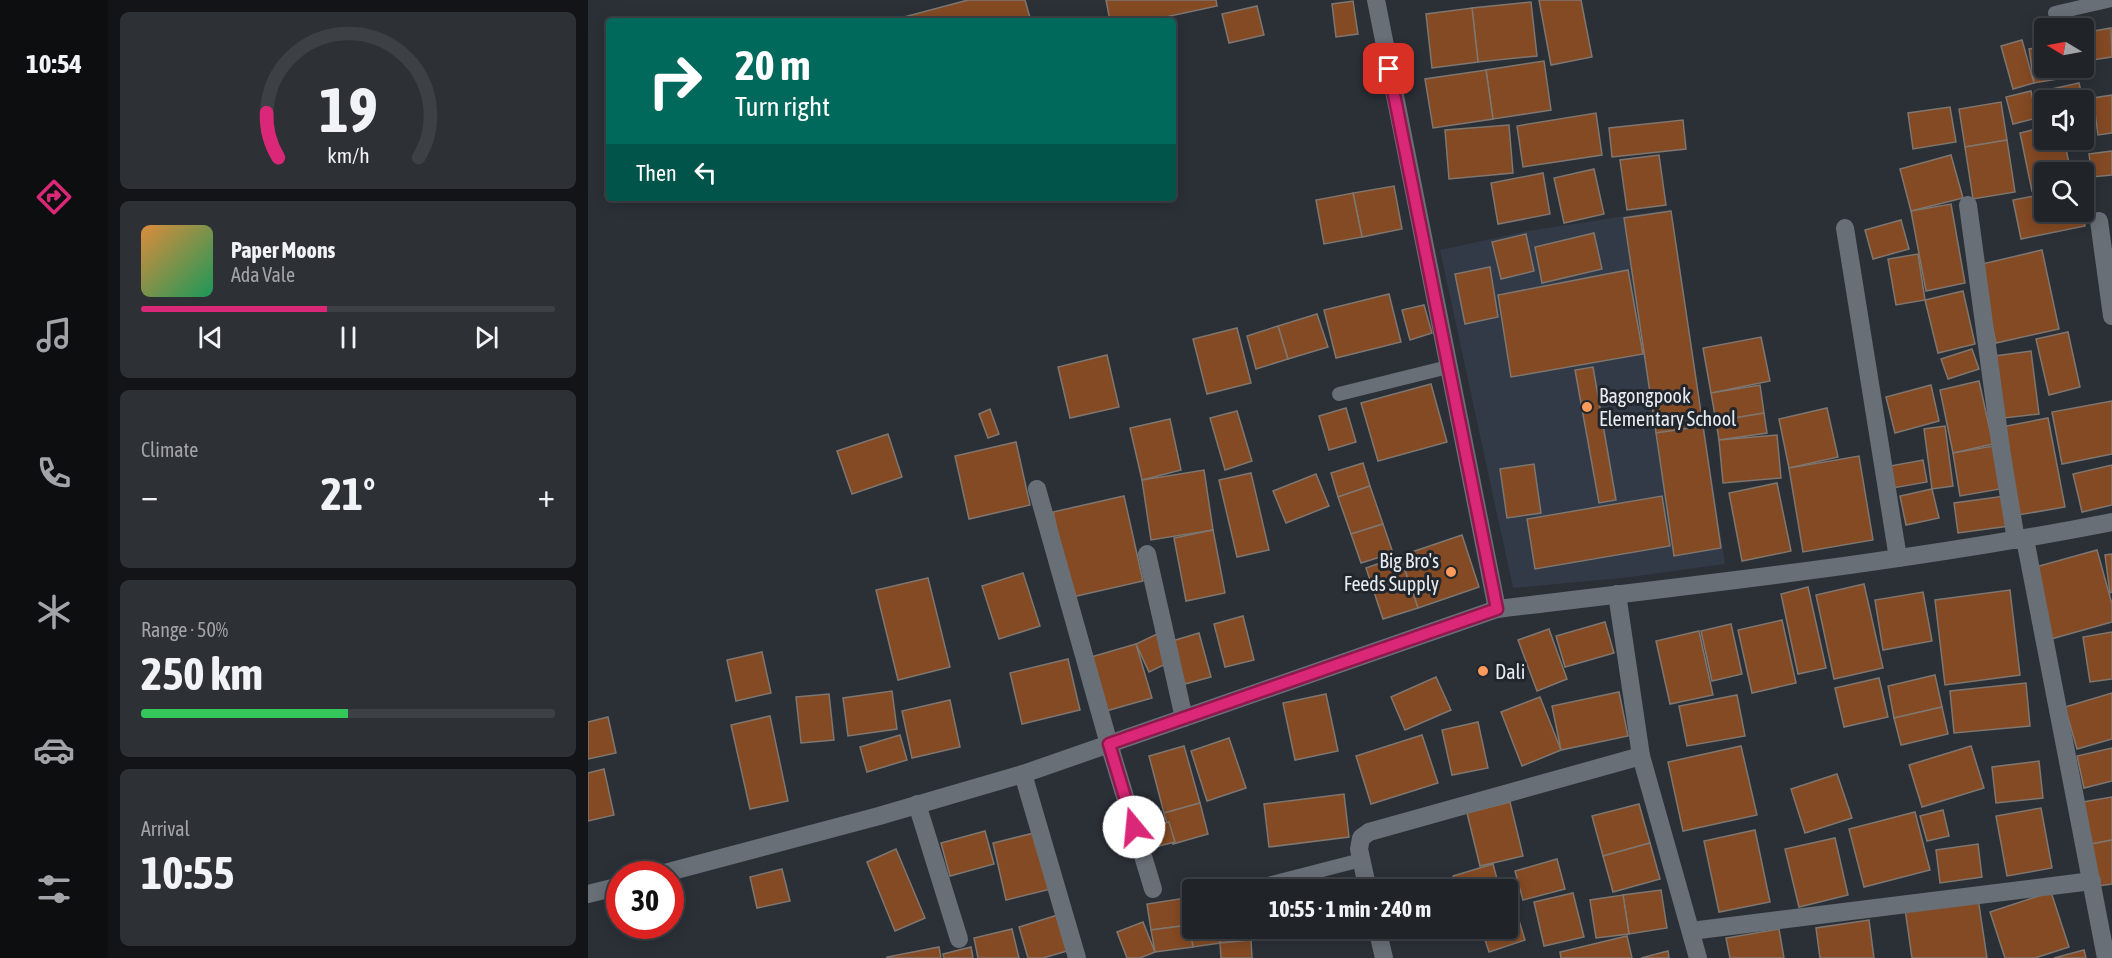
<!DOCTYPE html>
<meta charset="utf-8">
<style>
body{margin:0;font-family:"Asap Condensed",sans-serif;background:#2d3035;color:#f1f3f6;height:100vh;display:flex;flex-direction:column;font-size:22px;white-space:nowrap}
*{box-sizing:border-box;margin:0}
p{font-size:20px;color:#a2a4a8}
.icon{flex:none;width:33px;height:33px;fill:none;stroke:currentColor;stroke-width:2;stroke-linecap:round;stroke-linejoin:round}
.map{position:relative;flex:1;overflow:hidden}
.details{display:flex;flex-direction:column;gap:12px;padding:12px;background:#121417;width:480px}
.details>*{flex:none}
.top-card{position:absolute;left:18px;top:18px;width:570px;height:183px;border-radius:6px;box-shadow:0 3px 15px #0003,0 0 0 2px #3d4146;background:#00695c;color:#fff;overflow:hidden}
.needle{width:39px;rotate:280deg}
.controls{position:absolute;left:1446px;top:18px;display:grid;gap:12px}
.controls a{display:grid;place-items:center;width:60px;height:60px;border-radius:6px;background:#202429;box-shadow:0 3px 15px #0003,0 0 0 2px #3d4146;font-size:30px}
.speed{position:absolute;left:18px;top:861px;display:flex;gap:12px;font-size:30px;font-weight:700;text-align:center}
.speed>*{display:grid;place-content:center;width:78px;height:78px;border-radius:50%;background:#202429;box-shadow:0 3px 15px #0003,0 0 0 2px #3d4146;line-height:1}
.speed .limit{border:9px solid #d22;background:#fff;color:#111}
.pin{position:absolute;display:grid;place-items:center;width:51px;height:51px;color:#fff;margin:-26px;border-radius:12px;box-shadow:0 3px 9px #0006}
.me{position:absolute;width:66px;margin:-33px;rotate:343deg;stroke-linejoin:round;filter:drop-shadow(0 0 4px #0008)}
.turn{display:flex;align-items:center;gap:21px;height:126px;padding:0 30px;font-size:27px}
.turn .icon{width:78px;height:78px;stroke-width:2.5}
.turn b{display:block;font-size:42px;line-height:51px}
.then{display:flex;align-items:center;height:57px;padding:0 30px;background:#0003;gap:12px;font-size:22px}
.big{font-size:45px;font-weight:700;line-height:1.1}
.details .card{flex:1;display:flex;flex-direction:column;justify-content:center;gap:9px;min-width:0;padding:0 21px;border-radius:9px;background:#2d3035}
.details .dial{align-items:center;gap:0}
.dial svg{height:156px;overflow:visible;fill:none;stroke:#3d4146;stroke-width:7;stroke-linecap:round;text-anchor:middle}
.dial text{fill:#f1f3f6;stroke:none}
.song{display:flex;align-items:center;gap:18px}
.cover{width:72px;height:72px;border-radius:9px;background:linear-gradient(135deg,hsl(30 70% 55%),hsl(150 70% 35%))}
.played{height:6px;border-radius:3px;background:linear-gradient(90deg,#db2777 45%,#3d4146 45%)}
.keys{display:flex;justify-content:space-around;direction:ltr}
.heat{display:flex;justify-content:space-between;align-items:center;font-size:33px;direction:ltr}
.charge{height:9px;border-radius:4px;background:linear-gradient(90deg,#34c759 50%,#3d4146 0)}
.trip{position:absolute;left:594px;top:879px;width:336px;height:60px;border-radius:6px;background:#202429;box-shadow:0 3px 15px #0003,0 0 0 2px #3d4146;font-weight:700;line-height:60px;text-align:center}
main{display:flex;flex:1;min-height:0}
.tab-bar{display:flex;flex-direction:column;width:108px;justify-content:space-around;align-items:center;background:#0d0e10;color:#a2a4a8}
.tab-bar .icon{width:42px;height:42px}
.tab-bar .active{color:#db2777}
.tab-bar b{font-size:27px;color:#f1f3f6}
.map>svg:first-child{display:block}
.built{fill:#313a46}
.building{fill:#844a23;stroke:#7f7670;stroke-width:1.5}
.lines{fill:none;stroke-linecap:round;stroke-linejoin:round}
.service{stroke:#696f77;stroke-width:14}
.minor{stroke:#696f77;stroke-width:18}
.tertiary{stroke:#696f77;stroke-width:18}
.route-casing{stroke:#8e194d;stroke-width:15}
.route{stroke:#db2777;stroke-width:10}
.poi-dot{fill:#ff9b5a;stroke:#21262d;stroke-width:2}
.labels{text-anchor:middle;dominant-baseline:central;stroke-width:6;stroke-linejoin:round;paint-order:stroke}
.poi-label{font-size:20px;fill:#e8ebf0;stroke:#21262d;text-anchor:start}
</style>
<main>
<nav class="tab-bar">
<b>10:54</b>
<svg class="icon active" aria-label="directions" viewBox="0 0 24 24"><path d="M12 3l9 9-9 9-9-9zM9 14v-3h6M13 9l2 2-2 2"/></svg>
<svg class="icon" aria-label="music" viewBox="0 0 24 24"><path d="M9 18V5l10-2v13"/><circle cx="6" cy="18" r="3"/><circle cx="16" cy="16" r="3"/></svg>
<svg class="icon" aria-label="phone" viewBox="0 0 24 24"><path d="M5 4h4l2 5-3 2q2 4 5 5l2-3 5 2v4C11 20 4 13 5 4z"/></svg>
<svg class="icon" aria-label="climate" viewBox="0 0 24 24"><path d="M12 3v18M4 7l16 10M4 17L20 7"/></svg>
<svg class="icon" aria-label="car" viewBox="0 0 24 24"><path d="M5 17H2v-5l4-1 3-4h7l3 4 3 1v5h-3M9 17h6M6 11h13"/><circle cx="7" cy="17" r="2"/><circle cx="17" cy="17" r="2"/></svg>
<svg class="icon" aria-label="filters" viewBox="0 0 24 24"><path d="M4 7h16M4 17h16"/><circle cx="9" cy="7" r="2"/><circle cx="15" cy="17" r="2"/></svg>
</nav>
<section class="details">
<div class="card dial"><svg viewBox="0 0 100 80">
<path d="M14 69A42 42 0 1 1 86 69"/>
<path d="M14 69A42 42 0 0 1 8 46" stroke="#db2777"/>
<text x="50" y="56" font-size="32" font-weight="700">19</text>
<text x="50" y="72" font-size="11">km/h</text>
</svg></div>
<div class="card">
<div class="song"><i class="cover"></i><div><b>Paper Moons</b><p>Ada Vale</p></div></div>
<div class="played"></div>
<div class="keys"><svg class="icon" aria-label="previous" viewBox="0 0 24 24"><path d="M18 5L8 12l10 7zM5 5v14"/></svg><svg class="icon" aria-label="pause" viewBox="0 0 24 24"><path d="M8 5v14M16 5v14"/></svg><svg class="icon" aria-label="next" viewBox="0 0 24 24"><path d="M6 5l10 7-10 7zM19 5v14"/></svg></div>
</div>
<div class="card"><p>Climate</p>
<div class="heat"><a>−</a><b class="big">21°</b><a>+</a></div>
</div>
<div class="card"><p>Range · 50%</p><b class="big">250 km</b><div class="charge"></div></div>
<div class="card"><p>Arrival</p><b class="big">10:55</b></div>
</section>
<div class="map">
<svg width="1524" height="958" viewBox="0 0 1524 958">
<rect width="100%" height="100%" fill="#2b3037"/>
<polygon class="built" points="1083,209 1137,564 1034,578 925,588 852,250 940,231"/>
<g class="building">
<polygon points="380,0 437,0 443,21 301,21"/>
<polygon points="518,0 628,0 629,6 559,21 522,21"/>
<polygon points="951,0 993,0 1004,57 963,65"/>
<polygon points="765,1 770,34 748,37 744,4"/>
<polygon points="943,2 949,56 890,62 884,8"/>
<polygon points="669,6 676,35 641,43 634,14"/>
<polygon points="884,8 890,62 844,68 838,14"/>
<polygon points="1523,28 1524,57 1505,60 1500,32"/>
<polygon points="1434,40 1446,83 1425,89 1413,46"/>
<polygon points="1496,41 1501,74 1446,83 1441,49 1456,47 1456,68 1496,68"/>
<polygon points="956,61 963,110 905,119 898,70"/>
<polygon points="898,70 905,119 845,128 837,79"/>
<polygon points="1491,83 1495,100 1456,100 1456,121 1450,92"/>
<polygon points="1443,91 1449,118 1425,124 1418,97"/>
<polygon points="1524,95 1524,133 1510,135 1505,98"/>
<polygon points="1413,102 1419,140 1377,147 1371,109"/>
<polygon points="1362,107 1368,142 1325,149 1320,113"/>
<polygon points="1008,113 1014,155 935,167 929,126"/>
<polygon points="1095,120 1098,149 1024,157 1021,128"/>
<polygon points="921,125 925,173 861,179 857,130"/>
<polygon points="1456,127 1456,140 1476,140 1483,172 1456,172 1456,188 1444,191 1432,133"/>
<polygon points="1419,140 1427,192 1385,199 1377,147"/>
<polygon points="1524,151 1524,175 1504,177 1501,154"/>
<polygon points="1071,155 1078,205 1039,210 1032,160"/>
<polygon points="1363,155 1375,198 1323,211 1312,169"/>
<polygon points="1006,169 1016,214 976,223 966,178"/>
<polygon points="955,173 962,214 910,224 903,183"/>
<polygon points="806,186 814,229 774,237 765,193"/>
<polygon points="765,193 774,237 736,244 728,200"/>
<polygon points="1456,194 1456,212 1495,212 1497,226 1433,239 1425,200"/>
<polygon points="1363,204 1377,283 1338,291 1323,211"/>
<polygon points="1083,211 1115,426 1068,433 1036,218"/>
<polygon points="1313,220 1321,249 1285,259 1277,230"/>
<polygon points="1006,233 1014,269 954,283 947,247"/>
<polygon points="938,234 946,271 913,279 904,242"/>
<polygon points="1454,250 1471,329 1408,343 1390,265"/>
<polygon points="1330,254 1337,300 1308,305 1300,259"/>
<polygon points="902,267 910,317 877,324 867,274"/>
<polygon points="1040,270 1055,354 923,377 910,295"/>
<polygon points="1375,291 1387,344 1350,353 1337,300"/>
<polygon points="801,294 813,342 748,358 736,310"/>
<polygon points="836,305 844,333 822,340 814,310"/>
<polygon points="729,314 740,347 700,359 690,326"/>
<polygon points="690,326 700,359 668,369 659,336"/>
<polygon points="649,328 663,383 619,394 605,339"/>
<polygon points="1480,332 1492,387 1461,395 1448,339"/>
<polygon points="1173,337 1182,381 1123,393 1115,348"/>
<polygon points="1384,349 1391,369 1360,379 1353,359"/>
<polygon points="1443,351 1451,414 1416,418 1407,356"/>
<polygon points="519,355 531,407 482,418 470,367"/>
<polygon points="1005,367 1028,500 1011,503 987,370"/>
<polygon points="1391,381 1405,444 1365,453 1352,390"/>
<polygon points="843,384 859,442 790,461 773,403"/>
<polygon points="1172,385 1176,413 1128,421 1123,393"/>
<polygon points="1343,385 1351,421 1307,433 1298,397"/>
<polygon points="1524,401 1524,454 1474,464 1464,412"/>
<polygon points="758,408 768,442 741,450 731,416"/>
<polygon points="1239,408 1250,457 1201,468 1191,419"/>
<polygon points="402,409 411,434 400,438 391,414"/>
<polygon points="649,411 664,461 637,470 622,418"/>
<polygon points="1176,413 1179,433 1131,440 1128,421"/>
<polygon points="1460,418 1477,507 1430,515 1413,427"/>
<polygon points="582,419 593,470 554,480 542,428"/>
<polygon points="1115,426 1133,548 1086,556 1068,433"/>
<polygon points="1357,426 1365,486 1344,489 1336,429"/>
<polygon points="300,434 314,477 264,494 249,451"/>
<polygon points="1189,435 1193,478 1135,483 1131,440"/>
<polygon points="428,442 442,505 381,519 367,456"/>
<polygon points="1405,446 1412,489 1372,496 1365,453"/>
<polygon points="1271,456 1285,540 1215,552 1201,468"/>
<polygon points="1335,460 1339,482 1305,488 1302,466"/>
<polygon points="775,463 782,486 750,497 743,473"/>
<polygon points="946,464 953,513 919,518 912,469"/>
<polygon points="1524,465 1524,505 1494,512 1485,474"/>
<polygon points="616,470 625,530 563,540 554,480"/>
<polygon points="663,473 681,550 649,557 631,480"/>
<polygon points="728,474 741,506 698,523 685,491"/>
<polygon points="1189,483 1203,551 1154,561 1141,493"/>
<polygon points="782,486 795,524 763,534 750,497"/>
<polygon points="1344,489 1351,518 1318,525 1312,496"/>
<polygon points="536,496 555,581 484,597 465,512"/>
<polygon points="1074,496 1082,546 947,569 939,519"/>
<polygon points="1417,496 1421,526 1370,533 1366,503"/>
<polygon points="795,524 805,553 773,563 763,534"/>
<polygon points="625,530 637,593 598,601 586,538"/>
<polygon points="874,535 891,587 830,608 812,556"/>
<polygon points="1509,550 1524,604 1524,622 1463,639 1444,568"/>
<polygon points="1524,554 1524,592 1522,593 1517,555"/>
<polygon points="812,556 830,608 795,619 778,568"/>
<polygon points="435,573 452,626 411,639 394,586"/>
<polygon points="340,578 362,667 310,680 288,590"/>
<polygon points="1276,584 1295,668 1246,679 1228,595"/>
<polygon points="1220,587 1238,668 1210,674 1193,594"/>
<polygon points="1422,590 1432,675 1357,685 1347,600"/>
<polygon points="1335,592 1344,641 1295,650 1287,600"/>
<polygon points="655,616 666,660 637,667 626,624"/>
<polygon points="1194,620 1208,683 1164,693 1150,630"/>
<polygon points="1017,622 1026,653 977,667 968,636"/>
<polygon points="1143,624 1154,674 1124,681 1113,631"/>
<polygon points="961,629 979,679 949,691 930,640"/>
<polygon points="1111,631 1125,695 1082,704 1068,641"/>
<polygon points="1524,632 1524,679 1502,682 1495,637"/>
<polygon points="611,633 623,677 597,684 584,641"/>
<polygon points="569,634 582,662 561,672 548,644"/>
<polygon points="548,644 564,698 518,711 503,657"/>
<polygon points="174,652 183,693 148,701 139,660"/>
<polygon points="480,659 492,710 434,724 422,673"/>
<polygon points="1347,675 1354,707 1306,718 1300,686"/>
<polygon points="848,677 863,710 817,730 803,697"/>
<polygon points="1291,678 1300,717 1256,727 1247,688"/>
<polygon points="1438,683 1442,726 1366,733 1362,691"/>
<polygon points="304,691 309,729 260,736 255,698"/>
<polygon points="1031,692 1040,736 973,750 964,706"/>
<polygon points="1524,693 1524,739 1489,749 1477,707"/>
<polygon points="241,694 246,740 213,743 208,697"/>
<polygon points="738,694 750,751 707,760 695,703"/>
<polygon points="1149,695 1157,736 1099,746 1091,706"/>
<polygon points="952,697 973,750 934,766 913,712"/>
<polygon points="362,700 372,747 324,758 314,711"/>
<polygon points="1354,707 1360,734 1313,745 1306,718"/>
<polygon points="182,716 200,801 162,809 143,725"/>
<polygon points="20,717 28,753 0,759 0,722"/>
<polygon points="890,722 900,768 864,775 854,730"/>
<polygon points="312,735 319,760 279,772 272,747"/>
<polygon points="834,735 850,783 783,804 768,756"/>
<polygon points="641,738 658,788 619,801 603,751"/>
<polygon points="596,746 612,803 576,813 561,756"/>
<polygon points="1153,746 1169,815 1095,831 1080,762"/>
<polygon points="1383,746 1396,788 1334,807 1321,765"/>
<polygon points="1524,748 1524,781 1496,788 1489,756"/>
<polygon points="1451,761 1455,798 1408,803 1404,767"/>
<polygon points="16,769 26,815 0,821 0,773"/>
<polygon points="1249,774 1264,818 1217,833 1203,789"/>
<polygon points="756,794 761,837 681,847 676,804"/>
<polygon points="1524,797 1524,840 1503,844 1494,802"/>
<polygon points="922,802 935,856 892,866 879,813"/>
<polygon points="612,803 620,834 585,844 576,813"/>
<polygon points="1051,804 1062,843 1015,856 1004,816"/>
<polygon points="1453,808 1464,868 1419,876 1408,816"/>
<polygon points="1355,810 1361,836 1339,841 1332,816"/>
<polygon points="1327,812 1342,870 1276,887 1261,829"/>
<polygon points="581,822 587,842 563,848 557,828"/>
<polygon points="1167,830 1182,902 1131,912 1116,841"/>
<polygon points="397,831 406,864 362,876 353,843"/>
<polygon points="450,832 463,889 418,900 405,843"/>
<polygon points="1247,838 1260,895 1211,907 1197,849"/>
<polygon points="1524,840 1524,884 1510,886 1503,844"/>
<polygon points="1062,843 1072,879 1025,892 1015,856"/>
<polygon points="1390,844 1394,877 1352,883 1348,850"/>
<polygon points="308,849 337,918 307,931 279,862"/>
<polygon points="969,859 977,889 935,900 927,871"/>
<polygon points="905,864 912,890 869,890 865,876"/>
<polygon points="194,869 202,901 169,908 162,877"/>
<polygon points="764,880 767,890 734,890"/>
<polygon points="1073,890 1079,928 1041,934 1035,895"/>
<polygon points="1463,892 1481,947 1447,958 1417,958 1402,912"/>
<polygon points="985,893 996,937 956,946 946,902"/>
<polygon points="1035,895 1041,934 1008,938 1002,900"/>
<polygon points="597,898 601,925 563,930 559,904"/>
<polygon points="1390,898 1399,958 1324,958 1317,909"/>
<polygon points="476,913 486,949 455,958 440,958 431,927"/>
<polygon points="929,914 937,940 901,952 893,928 920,928 920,917"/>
<polygon points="1281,920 1286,958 1232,958 1228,928"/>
<polygon points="555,922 567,952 552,958 539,958 529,932"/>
<polygon points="604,924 604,928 630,928 632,943 605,947 601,925"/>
<polygon points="601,925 605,947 567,952 563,930"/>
<polygon points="630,928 680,928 680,938 632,943"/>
<polygon points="680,928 730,928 730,933 680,938"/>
<polygon points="424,929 431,958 390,958 386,938"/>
<polygon points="1191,929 1196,958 1142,958 1138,938"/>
<polygon points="1039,936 1044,958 973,958 972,952"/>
<polygon points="663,940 664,958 633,958 632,943"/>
<polygon points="351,947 353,958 299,958 299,957"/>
<polygon points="383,947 385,958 356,958 355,954"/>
<polygon points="1496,950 1498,958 1466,958"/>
<polygon points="1080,951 1081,958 1053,958"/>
</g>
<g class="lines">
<g class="service">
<polyline points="1467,13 1523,0"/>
<polyline points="751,394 860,367"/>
<polyline points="661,889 773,860"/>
</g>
<g class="minor">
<polyline points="1380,205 1413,449 1428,540"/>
<polyline points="1511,221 1524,316"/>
<polyline points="1257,228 1310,558"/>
<polyline points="449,489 521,744 565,889"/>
<polyline points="1437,539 1518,958"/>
<polyline points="559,554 596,718"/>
<polyline points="1029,594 1053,756 1110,958"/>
<polyline points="435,774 489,958"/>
<polyline points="329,804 371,939"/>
<polyline points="73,874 291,816 435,774 909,609"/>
<polyline points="780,890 771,849 773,838 781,832 1053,756"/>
<polyline points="0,894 32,886"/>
<polyline points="789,928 796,958"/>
<polyline points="1103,931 1504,881"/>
</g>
<path class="tertiary" d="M788,0L909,609C1114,584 1321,562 1524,522"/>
</g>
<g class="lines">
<defs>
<polyline id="route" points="546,827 521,744 909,609 801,69"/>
</defs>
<use href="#route" class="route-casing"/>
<use href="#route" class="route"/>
</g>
<g class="poi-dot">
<circle cx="999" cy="407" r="6"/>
<circle cx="863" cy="572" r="6"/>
<circle cx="895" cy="671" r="6"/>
</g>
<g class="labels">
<g class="poi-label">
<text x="1011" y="395">Bagongpook<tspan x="1011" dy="23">Elementary School</tspan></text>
<text x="851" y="560" text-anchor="end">Big Bro's<tspan x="851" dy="23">Feeds Supply</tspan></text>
<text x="907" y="671">Dali</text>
</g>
</g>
</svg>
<div class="controls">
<a><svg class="needle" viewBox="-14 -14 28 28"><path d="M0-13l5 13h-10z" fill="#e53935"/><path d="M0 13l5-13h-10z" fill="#a2a4a8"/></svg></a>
<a><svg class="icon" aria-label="sound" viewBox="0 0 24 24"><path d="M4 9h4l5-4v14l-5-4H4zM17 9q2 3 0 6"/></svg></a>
<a><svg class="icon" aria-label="search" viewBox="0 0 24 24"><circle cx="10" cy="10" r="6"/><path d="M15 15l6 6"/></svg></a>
</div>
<div class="speed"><div class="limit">30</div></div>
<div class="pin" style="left:801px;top:69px;background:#d93025"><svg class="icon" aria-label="arrive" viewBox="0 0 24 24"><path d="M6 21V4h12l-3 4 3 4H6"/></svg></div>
<svg class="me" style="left:546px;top:827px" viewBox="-20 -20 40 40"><circle r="19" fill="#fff"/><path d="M0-13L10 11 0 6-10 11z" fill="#db2777"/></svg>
<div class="trip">10:55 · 1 min · 240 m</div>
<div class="top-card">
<div class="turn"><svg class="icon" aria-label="right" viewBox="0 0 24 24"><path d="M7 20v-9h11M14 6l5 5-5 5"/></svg><div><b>20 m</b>Turn right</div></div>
<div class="then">Then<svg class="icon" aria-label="left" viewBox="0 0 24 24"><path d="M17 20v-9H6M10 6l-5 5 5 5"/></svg></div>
</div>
</div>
</main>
